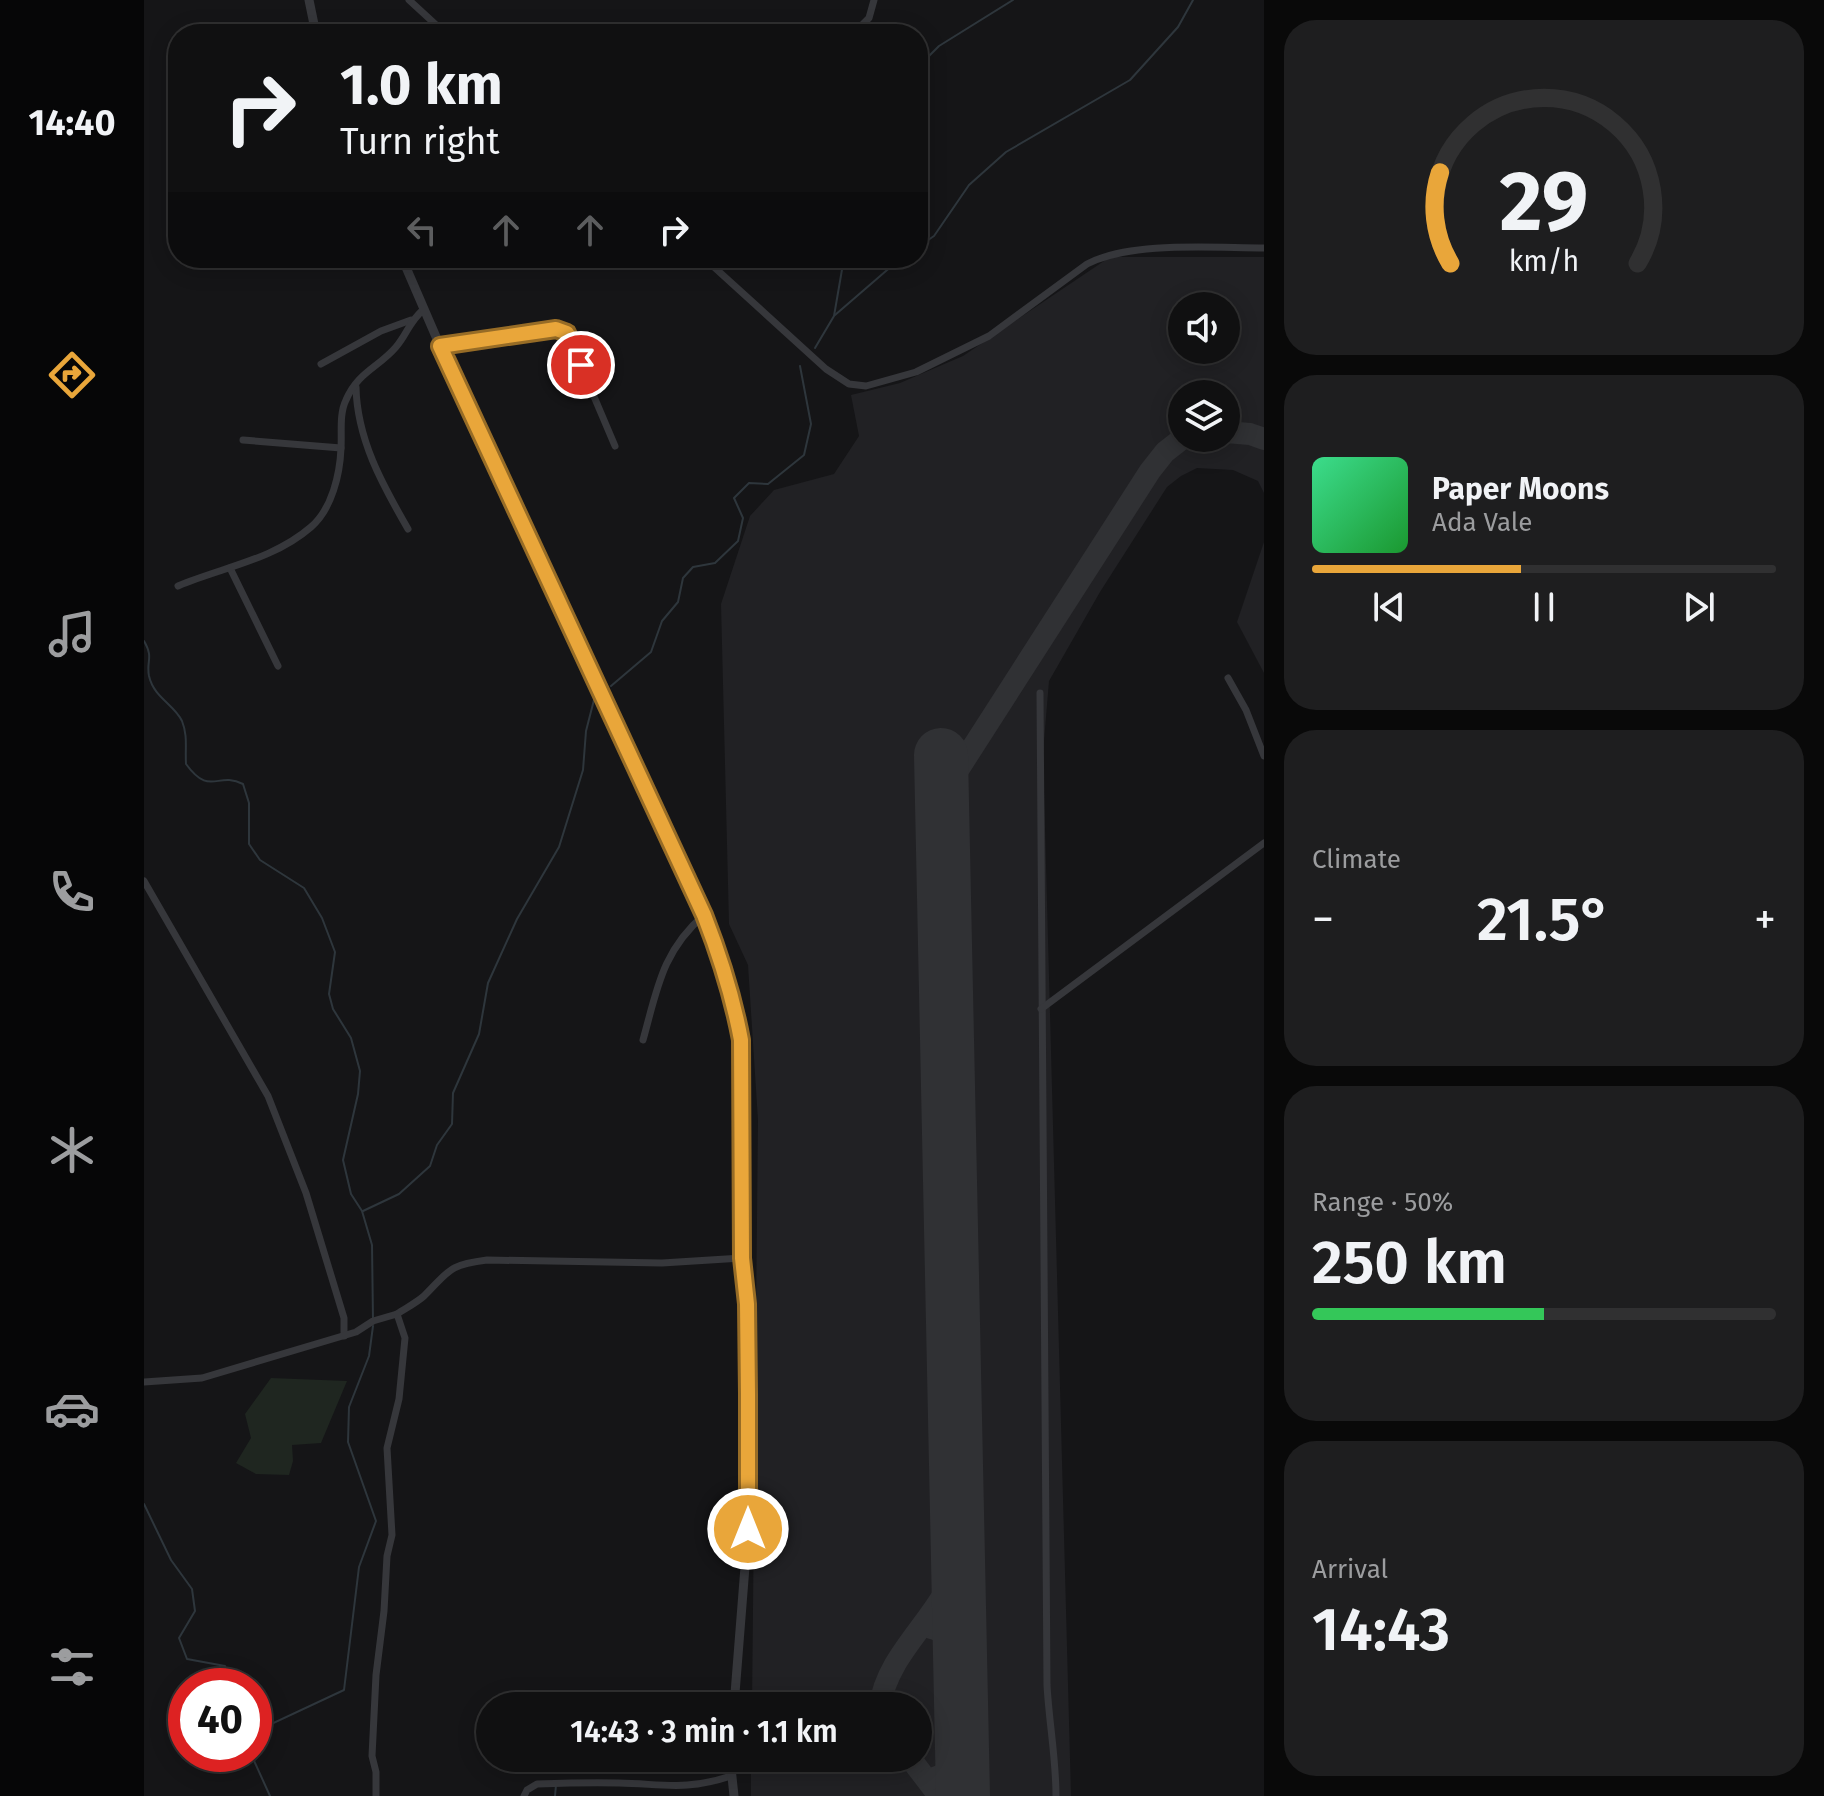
<!DOCTYPE html>
<meta charset="utf-8">
<style>
body{margin:0;font-family:"Fira Sans",sans-serif;background:#1e1e1f;color:#f1f3f6;height:100vh;display:flex;flex-direction:column;font-size:30px;white-space:nowrap}
*{box-sizing:border-box;margin:0}
p{font-size:26px;color:#9c9d9f}
.icon{flex:none;width:44px;height:44px;fill:none;stroke:currentColor;stroke-width:2;stroke-linecap:round;stroke-linejoin:round}
.map{position:relative;flex:1;overflow:hidden}
.sheet{display:flex;flex-direction:column;gap:20px;padding:20px;background:#090909;width:560px}
.sheet>*{flex:none}
.hud{position:absolute;left:24px;top:24px;width:760px;height:244px;border-radius:32px;box-shadow:0 4px 20px #0003,0 0 0 2px #303031;background:#101011;color:#f1f3f6;overflow:hidden}
.buttons{position:absolute;left:1024px;top:292px;display:grid;gap:16px}
.buttons a{display:grid;place-items:center;width:72px;height:72px;border-radius:50%;background:#101011;box-shadow:0 4px 20px #0003,0 0 0 2px #303031;font-size:40px}
.speed{position:absolute;left:24px;top:1668px;display:flex;gap:16px;font-size:40px;font-weight:700;text-align:center}
.speed>*{display:grid;place-content:center;width:104px;height:104px;border-radius:50%;background:#101011;box-shadow:0 4px 20px #0003,0 0 0 2px #303031;line-height:1}
.speed .limit{border:12px solid #d22;background:#fff;color:#111}
.pin{position:absolute;display:grid;place-items:center;width:68px;height:68px;color:#fff;margin:-34px;border:4px solid #fff;border-radius:50%;box-shadow:0 2px 8px #0007}
.me{position:absolute;width:88px;margin:-44px;rotate:0deg;stroke-linejoin:round;filter:drop-shadow(0 0 6px #0008)}
.turn{display:flex;align-items:center;gap:28px;height:168px;padding:0 40px;font-size:36px}
.turn .icon{width:104px;height:104px;stroke-width:2.5}
.turn b{display:block;font-size:56px;line-height:68px}
.lanes{display:flex;align-items:center;height:76px;padding:0 40px;background:#0003;justify-content:center;gap:40px;direction:ltr}
.lanes .off{opacity:.35}
.big{font-size:60px;font-weight:600;line-height:1.1}
.sheet .widget{flex:1;display:flex;flex-direction:column;justify-content:center;gap:12px;min-width:0;padding:0 28px;border-radius:32px;background:#1e1e1f}
.sheet .dial{align-items:center;gap:0}
.dial svg{height:208px;overflow:visible;fill:none;stroke:#303031;stroke-width:7;stroke-linecap:round;text-anchor:middle}
.dial text{fill:#f1f3f6;stroke:none}
.song{display:flex;align-items:center;gap:24px}
.cover{width:96px;height:96px;border-radius:12px;background:linear-gradient(135deg,hsl(150 70% 55%),hsl(130 70% 35%))}
.played{height:8px;border-radius:4px;background:linear-gradient(90deg,#e9a63a 45%,#303031 45%)}
.keys{display:flex;justify-content:space-around;direction:ltr}
.heat{display:flex;justify-content:space-between;align-items:center;font-size:44px;direction:ltr}
.charge{height:12px;border-radius:6px;background:linear-gradient(90deg,#34c759 50%,#303031 0)}
.trip{position:absolute;left:332px;top:1692px;width:456px;height:80px;border-radius:40px;background:#101011;box-shadow:0 4px 20px #0003,0 0 0 2px #303031;font-weight:600;line-height:80px;text-align:center}
main{display:flex;flex:1;min-height:0}
.tabs{display:flex;flex-direction:column;width:144px;justify-content:space-around;align-items:center;background:#060607;color:#9c9d9f}
.tabs .icon{width:56px;height:56px}
.tabs .current{color:#e9a63a}
.tabs b{font-size:36px;color:#f1f3f6}
.map>svg:first-child{display:block}
.built{fill:#212124;fill-rule:evenodd}
.green{fill:#1f2620}
.lines{fill:none;stroke-linecap:round;stroke-linejoin:round}
.stream{stroke:#2e363c;stroke-width:2}
.taxiway{stroke:#303134;stroke-width:22}
.runway{stroke:#303134;stroke-width:54}
.minor{stroke:#36373b;stroke-width:7}
.tertiary{stroke:#36373b;stroke-width:9}
.route-casing{stroke:#976c26;stroke-width:20}
.route{stroke:#e9a63a;stroke-width:14}
</style>
<main>
<nav class="tabs">
<b>14:40</b>
<svg class="icon current" aria-label="directions" viewBox="0 0 24 24"><path d="M12 3l9 9-9 9-9-9zM9 14v-3h6M13 9l2 2-2 2"/></svg>
<svg class="icon" aria-label="music" viewBox="0 0 24 24"><path d="M9 18V5l10-2v13"/><circle cx="6" cy="18" r="3"/><circle cx="16" cy="16" r="3"/></svg>
<svg class="icon" aria-label="phone" viewBox="0 0 24 24"><path d="M5 4h4l2 5-3 2q2 4 5 5l2-3 5 2v4C11 20 4 13 5 4z"/></svg>
<svg class="icon" aria-label="climate" viewBox="0 0 24 24"><path d="M12 3v18M4 7l16 10M4 17L20 7"/></svg>
<svg class="icon" aria-label="car" viewBox="0 0 24 24"><path d="M5 17H2v-5l4-1 3-4h7l3 4 3 1v5h-3M9 17h6M6 11h13"/><circle cx="7" cy="17" r="2"/><circle cx="17" cy="17" r="2"/></svg>
<svg class="icon" aria-label="filters" viewBox="0 0 24 24"><path d="M4 7h16M4 17h16"/><circle cx="9" cy="7" r="2"/><circle cx="15" cy="17" r="2"/></svg>
</nav>
<div class="map">
<svg width="1120" height="1796" viewBox="0 0 1120 1796">
<rect width="100%" height="100%" fill="#151517"/>
<g class="built">
<path d="M966,257H1120V493L1114,481L1089,470L1053,468L1037,476L1023,487L956,592L905,681L899,753L927,1796H607V1758H774V1706H608L614,1120L604,965L585,924L577,604L606,516L630,490L690,474L715,436L707,395L756,383L819,356ZM1038,306H1082V350H1038ZM1038,394H1082V438H1038Z"/>
<polygon points="1120,542 1120,673 1093,622"/>
</g>
<polygon class="green" points="127,1378 203,1381 177,1443 148,1445 149,1461 145,1475 112,1474 92,1463 107,1438 101,1414"/>
<g class="lines">
<g class="stream">
<polyline points="774,67 795,46 869,0"/>
<polyline points="774,247 790,236 825,185 862,152 986,80 1034,27 1049,0"/>
<polyline points="691,315 757,258"/>
<polyline points="671,348 690,316 700,258"/>
<path d="M0,641C10,658 2,661 5,676C10,698 30,704 38,721C44,736 41,748 42,764C66,797 73,771 99,784L105,803V844L116,860L160,888L178,918L191,952L185,994L189,1009L207,1038L216,1071L214,1094L199,1160L207,1194L218,1211L228,1245L229,1320"/>
<polyline points="467,686 507,652 518,621 534,602 539,578 549,567 571,563 594,541 599,518 590,498 605,483 624,484 660,455 667,424 656,366"/>
<polyline points="219,1211 255,1194 286,1166 293,1145 308,1124 309,1093 335,1034 344,983 373,919 415,847 439,770 442,731 451,696"/>
<polyline points="0,1504 27,1560 48,1589 51,1611 35,1638 43,1659 81,1666 86,1686"/>
<polyline points="110,1732 200,1690 215,1567 232,1521 204,1442 205,1407 225,1356 229,1326"/>
<polyline points="107,1754 126,1796"/>
<polyline points="411,1796 412,1785"/>
</g>
<g class="taxiway">
<polyline points="1082,432 1106,434 1120,439"/>
<polyline points="798,795 1006,471 1021,452 1039,438"/>
<path d="M778,1626C799,1629 809,1637 816,1656"/>
<path d="M736,1706C743,1651 800,1615 814,1561"/>
<polyline points="766,1758 795,1796"/>
<path d="M784,1780C800,1775 810,1770 818,1755"/>
</g>
<polyline class="runway" points="797,755 819,1796"/>
<g class="minor">
<polyline points="265,0 302,34"/>
<polyline points="709,34 725,18 730,0"/>
<path d="M560,258L682,369L705,384L722,386L772,372L845,336L943,264C987,241 1069,248 1120,248"/>
<polyline points="296,346 412,329 423,333 471,446"/>
<polyline points="177,364 237,331 267,320"/>
<path d="M212,387C213,439 238,484 264,529"/>
<polyline points="99,440 197,448"/>
<polyline points="86,568 134,666"/>
<path d="M34,586C79,567 129,560 167,527C188,509 196,474 197,448C198,433 195,414 202,400C214,372 234,368 252,347C264,333 264,323 280,309"/>
<polyline points="1084,678 1102,710 1120,756"/>
<path d="M896,693L903,1685C905,1722 912,1758 912,1796"/>
<polyline points="0,881 124,1096 162,1193 200,1318 200,1336"/>
<polyline points="897,1009 1120,843"/>
<path d="M499,1040C513,990 518,951 560,915"/>
<path d="M253,1314C262,1308 272,1303 280,1296C306,1270 304,1265 343,1260L518,1263L598,1258"/>
<polyline points="0,1382 58,1378 212,1332 229,1321 253,1314 261,1338 255,1399 243,1448 248,1535 243,1556 240,1611 232,1675 228,1756 232,1772 232,1796"/>
<path d="M380,1796L383,1790L393,1784C420,1783 448,1782 475,1783C520,1784 542,1791 587,1776"/>
</g>
<g class="tertiary">
<polyline points="165,0 172,34"/>
<path d="M258,258L296,346L560,915C576,956 589,997 597,1040L598,1258L603,1304L604,1394V1529L590,1706"/>
<polyline points="586,1758 590,1796"/>
</g>
</g>
<g class="lines">
<defs>
<path id="route" d="M437,365L423,333L412,329L296,346L560,915C576,956 589,997 597,1040L598,1258L603,1304L604,1394V1529"/>
</defs>
<use href="#route" class="route-casing"/>
<use href="#route" class="route"/>
</g>
</svg>
<div class="buttons">
<a><svg class="icon" aria-label="sound" viewBox="0 0 24 24"><path d="M4 9h4l5-4v14l-5-4H4zM17 9q2 3 0 6"/></svg></a>
<a><svg class="icon" aria-label="layers" viewBox="0 0 24 24"><path d="M12 4l9 5-9 5-9-5zM3 14l9 5 9-5"/></svg></a>
</div>
<div class="speed"><div class="limit">40</div></div>
<div class="pin" style="left:437px;top:365px;background:#d93025"><svg class="icon" aria-label="arrive" viewBox="0 0 24 24"><path d="M6 21V4h12l-3 4 3 4H6"/></svg></div>
<svg class="me" style="left:604px;top:1529px" viewBox="-20 -20 40 40"><circle r="17" fill="#e9a63a" stroke="#fff" stroke-width="3"/><path d="M0-11L8 9 0 5-8 9z" fill="#fff"/></svg>
<div class="trip">14:43 · 3 min · 1.1 km</div>
<div class="hud">
<div class="turn"><svg class="icon" aria-label="right" viewBox="0 0 24 24"><path d="M7 20v-9h11M14 6l5 5-5 5"/></svg><div><b>1.0 km</b>Turn right</div></div>
<div class="lanes"><svg class="icon off" aria-label="left" viewBox="0 0 24 24"><path d="M17 20v-9H6M10 6l-5 5 5 5"/></svg><svg class="icon off" aria-label="ahead" viewBox="0 0 24 24"><path d="M12 20V5M6 11l6-6 6 6"/></svg><svg class="icon off" aria-label="ahead" viewBox="0 0 24 24"><path d="M12 20V5M6 11l6-6 6 6"/></svg><svg class="icon" aria-label="right" viewBox="0 0 24 24"><path d="M7 20v-9h11M14 6l5 5-5 5"/></svg></div>
</div>
</div>
<section class="sheet">
<div class="widget dial"><svg viewBox="0 0 100 80">
<path d="M14 69A42 42 0 1 1 86 69"/>
<path d="M14 69A42 42 0 0 1 10 34" stroke="#e9a63a"/>
<text x="50" y="56" font-size="32" font-weight="700">29</text>
<text x="50" y="72" font-size="11">km/h</text>
</svg></div>
<div class="widget">
<div class="song"><i class="cover"></i><div><b>Paper Moons</b><p>Ada Vale</p></div></div>
<div class="played"></div>
<div class="keys"><svg class="icon" aria-label="previous" viewBox="0 0 24 24"><path d="M18 5L8 12l10 7zM5 5v14"/></svg><svg class="icon" aria-label="pause" viewBox="0 0 24 24"><path d="M8 5v14M16 5v14"/></svg><svg class="icon" aria-label="next" viewBox="0 0 24 24"><path d="M6 5l10 7-10 7zM19 5v14"/></svg></div>
</div>
<div class="widget"><p>Climate</p>
<div class="heat"><a>−</a><b class="big">21.5°</b><a>+</a></div>
</div>
<div class="widget"><p>Range · 50%</p><b class="big">250 km</b><div class="charge"></div></div>
<div class="widget"><p>Arrival</p><b class="big">14:43</b></div>
</section>
</main>
